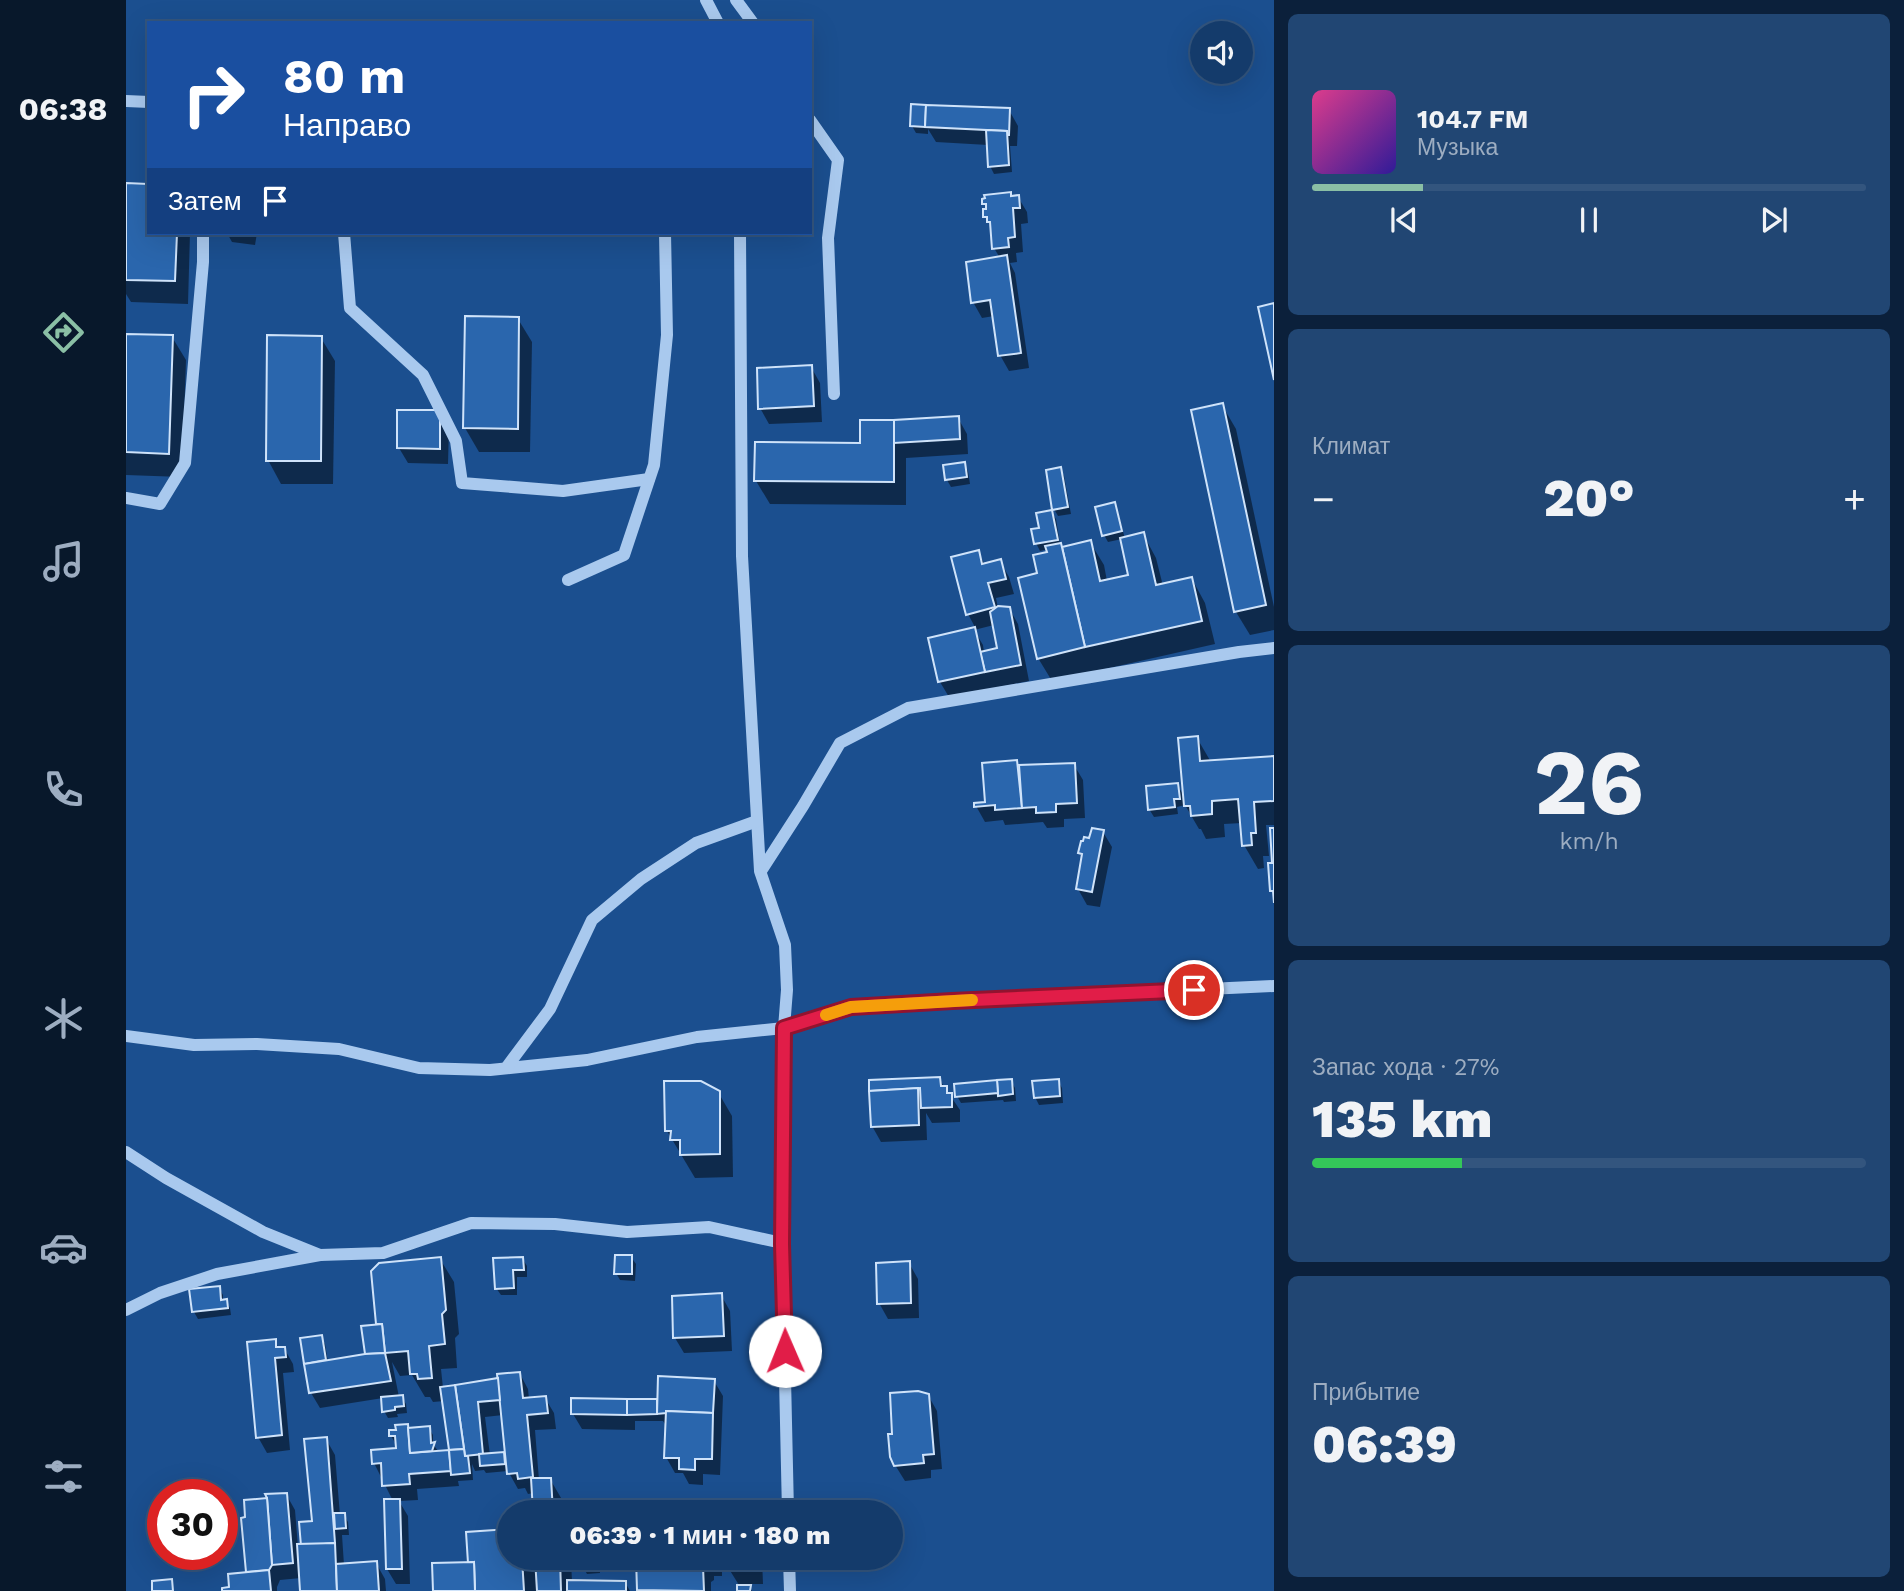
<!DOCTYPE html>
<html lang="ru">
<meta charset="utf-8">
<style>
body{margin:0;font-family:"Work Sans",sans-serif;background:#214673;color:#f1f3f6;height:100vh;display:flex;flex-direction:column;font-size:26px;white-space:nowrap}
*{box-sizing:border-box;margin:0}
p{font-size:23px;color:#9dadc1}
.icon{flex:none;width:38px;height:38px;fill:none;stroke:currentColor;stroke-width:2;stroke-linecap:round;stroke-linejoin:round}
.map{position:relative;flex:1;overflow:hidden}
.sheet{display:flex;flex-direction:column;gap:14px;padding:14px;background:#0b203b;width:630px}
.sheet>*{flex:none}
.top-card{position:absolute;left:21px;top:21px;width:665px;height:214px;border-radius:0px;box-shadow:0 7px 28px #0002,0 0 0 2px #33557e;background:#1a4fa0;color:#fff;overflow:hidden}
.buttons{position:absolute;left:1064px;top:21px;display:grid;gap:14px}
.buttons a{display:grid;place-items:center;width:63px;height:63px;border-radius:50%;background:#143b6b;box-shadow:0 7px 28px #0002,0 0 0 2px #33557e;font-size:35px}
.speed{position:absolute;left:21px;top:1479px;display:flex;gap:14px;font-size:35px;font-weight:700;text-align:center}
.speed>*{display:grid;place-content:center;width:91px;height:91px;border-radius:50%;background:#143b6b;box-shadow:0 7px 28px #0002,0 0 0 2px #33557e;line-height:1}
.speed .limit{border:10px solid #d22;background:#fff;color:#111}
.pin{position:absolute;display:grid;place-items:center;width:60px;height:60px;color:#fff;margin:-30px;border:4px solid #fff;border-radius:50%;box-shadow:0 2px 7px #0007}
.me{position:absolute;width:77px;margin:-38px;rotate:359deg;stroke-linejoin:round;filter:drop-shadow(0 0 5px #0008)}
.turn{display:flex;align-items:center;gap:24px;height:147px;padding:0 21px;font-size:32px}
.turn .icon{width:91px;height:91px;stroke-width:2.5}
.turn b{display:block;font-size:49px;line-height:60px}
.then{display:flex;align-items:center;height:66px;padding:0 21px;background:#0003;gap:14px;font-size:26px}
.big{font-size:52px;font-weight:800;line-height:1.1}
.sheet .widget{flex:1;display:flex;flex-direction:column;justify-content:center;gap:10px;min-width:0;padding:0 24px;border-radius:10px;background:#214673}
.sheet .dial{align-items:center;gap:0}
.dial b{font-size:91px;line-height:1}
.song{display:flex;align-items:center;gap:21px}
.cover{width:84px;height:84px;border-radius:10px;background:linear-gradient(135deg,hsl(330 70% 55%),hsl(250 70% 35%))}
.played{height:7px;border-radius:4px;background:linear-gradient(90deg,#8abfa5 20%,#33557e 20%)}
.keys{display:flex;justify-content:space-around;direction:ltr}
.heat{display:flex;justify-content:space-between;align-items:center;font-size:38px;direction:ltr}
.charge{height:10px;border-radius:5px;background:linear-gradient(90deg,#34c759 27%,#33557e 0)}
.trip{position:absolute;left:371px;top:1500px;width:406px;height:70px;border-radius:35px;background:#143b6b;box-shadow:0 7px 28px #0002,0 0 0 2px #33557e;font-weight:800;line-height:70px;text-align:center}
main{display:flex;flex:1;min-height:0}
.dock{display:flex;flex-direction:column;width:126px;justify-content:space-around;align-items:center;background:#08182b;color:#9dadc1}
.dock .icon{width:49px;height:49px}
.dock .on{color:#8abfa5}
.dock b{font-size:32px;color:#f1f3f6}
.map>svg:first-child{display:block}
.shadow{fill:#0007;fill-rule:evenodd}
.building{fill:#2a66ad;stroke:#cfe3fa;stroke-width:2}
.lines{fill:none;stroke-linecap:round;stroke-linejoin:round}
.minor{stroke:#a9c9ee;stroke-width:12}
.route-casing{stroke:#92132f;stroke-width:18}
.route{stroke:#e11d48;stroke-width:12}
.slow{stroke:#f59e0b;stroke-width:12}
</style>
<main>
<nav class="dock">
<b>06:38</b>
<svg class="icon on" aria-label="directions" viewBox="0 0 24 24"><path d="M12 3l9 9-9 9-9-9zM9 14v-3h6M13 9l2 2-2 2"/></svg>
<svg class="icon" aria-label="music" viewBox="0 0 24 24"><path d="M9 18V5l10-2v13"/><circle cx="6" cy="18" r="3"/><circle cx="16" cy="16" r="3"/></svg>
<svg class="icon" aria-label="phone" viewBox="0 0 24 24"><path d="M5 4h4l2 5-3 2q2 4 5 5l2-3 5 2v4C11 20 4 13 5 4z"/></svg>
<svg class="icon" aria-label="climate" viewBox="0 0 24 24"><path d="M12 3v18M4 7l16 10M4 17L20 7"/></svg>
<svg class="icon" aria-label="car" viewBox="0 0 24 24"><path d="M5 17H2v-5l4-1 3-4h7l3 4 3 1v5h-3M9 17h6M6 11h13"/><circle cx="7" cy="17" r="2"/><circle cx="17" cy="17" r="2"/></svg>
<svg class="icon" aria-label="filters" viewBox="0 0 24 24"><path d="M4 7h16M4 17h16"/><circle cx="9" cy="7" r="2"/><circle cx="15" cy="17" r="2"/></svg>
</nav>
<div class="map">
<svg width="1148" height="1591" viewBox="0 0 1148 1591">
<rect width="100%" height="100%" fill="#1b4f8f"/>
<g class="shadow">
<polygon points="883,110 892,126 891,146 884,146 886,172 868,174 864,166 862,145 810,142 802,129 802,134 790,133 786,126"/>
<polygon points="0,185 23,233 64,233 62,304 5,302 0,294"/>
<polygon points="885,197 892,197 901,212 902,223 895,224 897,252 890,253 891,262 884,263 889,273 903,368 883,371 874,355 868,316 856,318 847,302 874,258 868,248 866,229 859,216 862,210 858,203"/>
<polygon points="101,233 131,233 129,245 106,242"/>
<polygon points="392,319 406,342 404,452 353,452 339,428"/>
<polygon points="0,336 46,337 60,360 56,477 0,475"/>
<polygon points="195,338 209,361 207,484 155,484 142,460"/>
<polygon points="685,367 694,383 696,422 643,424 634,408"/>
<polygon points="1096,405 1110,429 1148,607 1148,630 1124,635 1110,612 1068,412"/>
<polygon points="313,411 323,427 322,464 282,463 273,448"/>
<polygon points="832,418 841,434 842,454 780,458 780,505 644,504 630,481 735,444"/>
<polygon points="838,464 842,471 844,484 825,487 821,480"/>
<polygon points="934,469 938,476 945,514 932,516 928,509"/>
<polygon points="988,504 992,512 999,539 1017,534 1030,558 1037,586 1066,579 1079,603 1089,644 926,681 912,658 913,574 923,553 922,549 914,551 910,543 915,529 925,512 930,519 934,544 936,548 964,542 978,565 981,581 1004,576 996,539 982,542 978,535"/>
<path d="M852,552L859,565L874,561L883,577L888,594L870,598L872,608H883L892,624L903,681L823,697L814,682L804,639L850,629L842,614ZM868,625L873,649L858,653L857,645L848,630Z"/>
<polygon points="1071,738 1085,762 1148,757 1148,825 1140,825 1143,856 1137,856 1138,868 1132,869 1118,845 1116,823 1098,824 1099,837 1080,839 1075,829 1073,829 1059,805 1051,807 1052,814 1028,817 1023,809 1051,785 1059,797"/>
<polygon points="890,762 893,767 948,765 957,780 959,818 938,819 938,827 921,828 917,822 879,825 877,820 859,822 850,806 860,803"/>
<polygon points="977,832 986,847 974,907 961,905 952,889 957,858 954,853 965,840"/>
<polygon points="813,1079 834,1110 834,1122 806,1123 800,1113 801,1140 755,1142 746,1126 744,1082"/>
<polygon points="885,1081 889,1088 890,1101 878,1102 877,1100 835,1103 831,1096"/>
<polygon points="932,1081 936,1088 937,1103 913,1105 909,1097"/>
<polygon points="592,1092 606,1116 607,1177 569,1178 541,1131"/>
<polygon points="505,1257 510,1264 509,1281 494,1280 490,1273"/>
<polygon points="396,1258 401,1266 401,1277 391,1277 391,1295 375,1295 370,1288"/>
<path d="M314,1259L328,1282L333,1334L329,1338L331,1368L315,1369L317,1388L373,1379L394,1374L402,1389L403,1399L419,1398L428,1413L430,1429L409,1430L413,1480L424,1479L438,1503V1512H409L408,1493L402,1494L399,1488L392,1489L382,1471L360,1473L358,1470L349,1471L346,1464L347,1480L332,1481L333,1486L291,1489L292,1500L273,1501L282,1516L284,1584H270L261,1569L267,1501L248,1463L273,1449L265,1436L283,1430L303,1428L307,1435V1444L312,1451L311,1453L325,1452L318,1401L307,1402L304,1397H299L286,1375L274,1376L266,1362L273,1397H276L280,1404L281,1413L271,1414L272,1417L262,1418L258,1411L257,1398L194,1408L185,1393L176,1340L195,1337L199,1344L202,1362L242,1357L252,1326L251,1324ZM377,1415L381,1461L377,1454L364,1455L359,1417Z"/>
<polygon points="783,1263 792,1279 793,1318 762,1319 753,1303"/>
<polygon points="93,1288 97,1295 97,1301 100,1301 104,1308 105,1315 72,1319 68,1312"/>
<polygon points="595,1295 604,1311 606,1351 558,1353 549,1338"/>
<polygon points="149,1341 153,1349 158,1348 167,1364 168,1372 157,1373 164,1450 141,1453 132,1437"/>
<polygon points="588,1381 597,1396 594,1475 577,1474 577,1485 563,1484 557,1473 549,1473 540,1457 541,1427 537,1421 509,1421 509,1430 456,1429 447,1414 530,1401 533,1406"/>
<polygon points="802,1395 811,1411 816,1469 805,1470 805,1478 779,1481 769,1465 768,1436"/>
<polygon points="200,1439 209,1455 214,1515 218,1515 222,1522 223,1535 216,1535 218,1565 250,1563 259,1579 260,1591 176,1591 175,1578 154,1580 151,1587 151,1591 98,1591 105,1589 122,1574 117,1519 143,1500 160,1494 169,1510 172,1547 177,1548 187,1522"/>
<polygon points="383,1531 383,1558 405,1558 406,1566 412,1576 411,1558 591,1558 596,1565 596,1576 588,1576 588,1580 585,1582 585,1591 513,1591 511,1559 473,1561 474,1573 461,1574 452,1558 445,1559 446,1582 499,1582 504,1591 308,1591 343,1564 342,1533"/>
<polygon points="602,1558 636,1558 637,1584 622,1584 626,1591 613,1591 613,1585 603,1569"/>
</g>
<g class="building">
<polygon points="785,104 800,105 799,127 784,126"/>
<polygon points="800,105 884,108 883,135 881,135 881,131 799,127"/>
<polygon points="860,130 881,131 883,165 862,167"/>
<polygon points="23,176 23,233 51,233 49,281 0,280 0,183 22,184"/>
<polygon points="885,192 885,196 893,195 894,208 887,208 889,237 882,238 883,247 866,249 864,222 861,222 861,217 857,217 857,209 860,209 860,204 856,204 856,199 859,198 858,195"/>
<polygon points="881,255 895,353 872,356 864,300 845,303 840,262"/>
<polygon points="1148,303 1148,380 1132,307"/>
<polygon points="339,316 393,317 392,429 337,428"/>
<polygon points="0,334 47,335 43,454 0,452"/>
<polygon points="141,335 196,336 195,461 140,461"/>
<polygon points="686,365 688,406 632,409 631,368"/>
<polygon points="1097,403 1140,605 1108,612 1065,410"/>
<polygon points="271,410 314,410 314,449 271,448"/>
<polygon points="833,416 834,439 768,443 768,420"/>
<polygon points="734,420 768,420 768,482 628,481 629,442 734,443"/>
<polygon points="839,462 841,477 819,480 817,465"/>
<polygon points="935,467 942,507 926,510 920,470"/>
<polygon points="989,502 996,531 976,536 969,507"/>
<polygon points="926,510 932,540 908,544 905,529 913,528 910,513"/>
<polygon points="1018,532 1030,585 1066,577 1076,621 959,647 936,547 965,540 974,581 1002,575 994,538"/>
<polygon points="935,543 959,647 911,659 892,578 911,573 907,555 921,552 919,546"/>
<polygon points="853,550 856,564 875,559 880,579 862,583 869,607 840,615 825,557"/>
<polygon points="872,606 884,607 895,665 859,672 854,652 871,648 864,612"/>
<polygon points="849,627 859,672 812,682 802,638"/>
<polygon points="1072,736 1074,761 1148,756 1148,801 1128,802 1130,833 1125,833 1126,845 1116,846 1112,799 1086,801 1086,814 1065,816 1064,806 1058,806 1052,738"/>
<polygon points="891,760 896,808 869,810 869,805 848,807 848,803 859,802 856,763"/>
<polygon points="949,763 951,803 930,804 930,812 910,813 910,807 896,808 893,765"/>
<polygon points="1052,783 1054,799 1048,799 1049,807 1022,810 1020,786"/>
<polygon points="966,828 978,830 966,892 950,889 956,854 952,853 955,841 957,841 958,837 963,838"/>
<polygon points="1144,828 1148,828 1148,903 1147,891 1144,891 1142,863 1146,863"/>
<polygon points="814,1077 815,1086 821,1086 821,1093 826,1093 826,1107 795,1108 794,1088 743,1091 743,1080"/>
<polygon points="886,1079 887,1094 872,1096 871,1080"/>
<polygon points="933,1079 934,1096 908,1098 906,1081"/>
<polygon points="871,1080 872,1093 829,1097 828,1084"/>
<polygon points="538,1081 575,1081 594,1091 594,1154 554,1155 554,1140 544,1140 545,1131 539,1131"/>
<polygon points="792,1088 793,1125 745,1127 743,1091"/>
<polygon points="489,1255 506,1255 506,1274 488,1274"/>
<polygon points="315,1257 320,1310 316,1314 319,1344 303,1346 306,1378 292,1379 291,1374 284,1374 282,1351 259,1353 256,1324 250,1324 245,1271 253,1263"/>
<polygon points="397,1257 398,1270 387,1270 388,1288 369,1289 367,1258"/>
<polygon points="784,1261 785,1303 751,1304 750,1263"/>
<polygon points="94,1286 95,1300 101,1299 102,1308 66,1312 63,1289"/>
<polygon points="596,1293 598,1336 547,1338 546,1296"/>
<polygon points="256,1324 259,1353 239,1354 235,1326"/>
<polygon points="196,1335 200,1360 178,1364 174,1338"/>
<polygon points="150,1339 150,1347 159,1347 160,1357 149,1358 156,1435 130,1438 121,1342"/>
<polygon points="259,1353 265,1381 183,1393 178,1364 239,1354"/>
<polygon points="394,1372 397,1398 420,1396 422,1413 401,1415 407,1477 392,1479 391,1473 381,1474 371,1374"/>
<polygon points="532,1376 589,1379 587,1413 540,1411 540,1413 531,1414"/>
<polygon points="372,1378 374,1400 352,1402 357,1454 339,1456 329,1385"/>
<polygon points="329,1385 338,1449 323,1450 314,1387"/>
<polygon points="792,1391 803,1394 808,1454 797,1455 798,1463 768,1466 764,1457 762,1434 766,1434 764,1393"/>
<polygon points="277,1395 278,1406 269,1407 269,1410 256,1412 255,1397"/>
<polygon points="445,1398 501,1399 501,1415 445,1414"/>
<polygon points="501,1399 531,1399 531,1414 501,1415"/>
<polygon points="540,1411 587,1413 586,1459 569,1459 569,1470 553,1469 553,1458 538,1458"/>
<polygon points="282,1424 284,1453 323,1450 325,1471 283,1474 284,1484 256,1486 255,1463 246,1464 245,1450 270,1448 269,1436 263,1436 263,1430 270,1430 269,1425"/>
<polygon points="304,1426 305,1443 309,1442 306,1451 284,1453 282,1428"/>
<polygon points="201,1437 209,1543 175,1546 173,1522 186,1521 178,1439"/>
<polygon points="338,1449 339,1456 342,1456 344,1473 325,1475 323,1450"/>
<polygon points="378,1452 379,1464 354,1466 353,1454"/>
<polygon points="405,1478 425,1478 427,1512 407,1512"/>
<polygon points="161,1493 167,1563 146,1565 141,1498 139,1494"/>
<polygon points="141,1498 146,1565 143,1570 120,1572 115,1518 119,1517 118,1500"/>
<polygon points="258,1499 274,1499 276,1569 260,1569"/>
<polygon points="543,1508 543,1512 459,1512"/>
<polygon points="208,1513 219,1513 220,1528 209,1529"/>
<polygon points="383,1529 383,1558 396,1558 398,1591 349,1591 348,1562 342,1563 340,1532"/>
<polygon points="209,1543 211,1591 174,1591 171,1544"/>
<polygon points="409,1558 434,1558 435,1591 411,1591"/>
<polygon points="510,1558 556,1558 556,1567 577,1566 578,1591 511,1590"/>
<polygon points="556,1558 588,1558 588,1560 580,1561 581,1564 577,1566 556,1567"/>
<polygon points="601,1558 629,1558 629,1569 601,1570"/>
<polygon points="251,1561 253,1591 211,1591 210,1564"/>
<polygon points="348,1562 349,1591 307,1591 306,1563"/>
<polygon points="143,1570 145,1591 96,1591 96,1588 103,1587 102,1574"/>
<polygon points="46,1579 47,1591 26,1591 26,1581"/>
<polygon points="441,1580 500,1581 500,1591 441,1591"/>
<polygon points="611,1585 625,1585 624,1591 611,1591"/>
</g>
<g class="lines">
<g class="minor">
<polyline points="580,0 592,23"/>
<polyline points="610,0 627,23"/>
<polyline points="0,101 23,102"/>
<polyline points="684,120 712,160 702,238 708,394"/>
<polyline points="218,233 224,308 297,375 330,441 336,483 437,491 523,479"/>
<polyline points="614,233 616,556 634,871 659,945 661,990 658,1028 656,1243 662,1512"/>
<polyline points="0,498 34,504 59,463 77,262 77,233"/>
<polyline points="442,580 498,555 528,465 541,335 539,233"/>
<polyline points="635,871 677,806 714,743 782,708 1113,652 1148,648"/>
<polyline points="0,1036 68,1045 131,1044 213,1049 293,1068 364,1070 461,1060 571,1037 658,1028 725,1007 826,1001 1148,986"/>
<polyline points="380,1068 424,1009 466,920 515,879 570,843 631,821"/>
<polyline points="0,1152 40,1178 137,1232 194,1255 257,1253 345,1223 429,1224 501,1232 583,1227 656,1243"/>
<polyline points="0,1310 34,1293 91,1274 194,1255"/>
<polyline points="663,1558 664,1591"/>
</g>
</g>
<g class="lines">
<defs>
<polyline id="route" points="659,1351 656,1244 658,1028 725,1007 826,1001 1068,990"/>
</defs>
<use href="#route" class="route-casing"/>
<use href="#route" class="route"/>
<polyline class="slow" points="700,1015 725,1007 846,1000"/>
</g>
</svg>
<div class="buttons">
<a><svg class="icon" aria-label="sound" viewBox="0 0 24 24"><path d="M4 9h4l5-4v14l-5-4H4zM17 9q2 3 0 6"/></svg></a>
</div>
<div class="speed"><div class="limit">30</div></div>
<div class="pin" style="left:1068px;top:990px;background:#d93025"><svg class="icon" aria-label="arrive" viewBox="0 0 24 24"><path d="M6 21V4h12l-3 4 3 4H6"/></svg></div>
<svg class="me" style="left:659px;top:1351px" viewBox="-20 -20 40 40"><circle r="19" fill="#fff"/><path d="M0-13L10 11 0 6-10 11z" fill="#e11d48"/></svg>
<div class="trip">06:39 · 1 мин · 180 m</div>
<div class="top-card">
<div class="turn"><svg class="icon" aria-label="right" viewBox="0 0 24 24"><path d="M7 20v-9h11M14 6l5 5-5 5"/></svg><div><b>80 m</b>Направо</div></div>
<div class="then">Затем<svg class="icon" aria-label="arrive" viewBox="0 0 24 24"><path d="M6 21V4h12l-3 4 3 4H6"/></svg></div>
</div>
</div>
<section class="sheet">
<div class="widget">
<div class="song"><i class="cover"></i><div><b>104.7 FM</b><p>Музыка</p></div></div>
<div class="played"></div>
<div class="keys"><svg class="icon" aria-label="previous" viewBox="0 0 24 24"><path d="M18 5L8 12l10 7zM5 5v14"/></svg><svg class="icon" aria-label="pause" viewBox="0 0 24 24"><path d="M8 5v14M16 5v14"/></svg><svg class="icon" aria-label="next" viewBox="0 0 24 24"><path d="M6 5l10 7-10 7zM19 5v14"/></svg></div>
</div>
<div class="widget"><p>Климат</p>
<div class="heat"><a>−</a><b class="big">20°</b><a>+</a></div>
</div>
<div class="widget dial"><b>26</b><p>km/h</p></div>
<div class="widget"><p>Запас хода · 27%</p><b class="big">135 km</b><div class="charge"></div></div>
<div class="widget"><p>Прибытие</p><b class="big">06:39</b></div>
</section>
</main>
